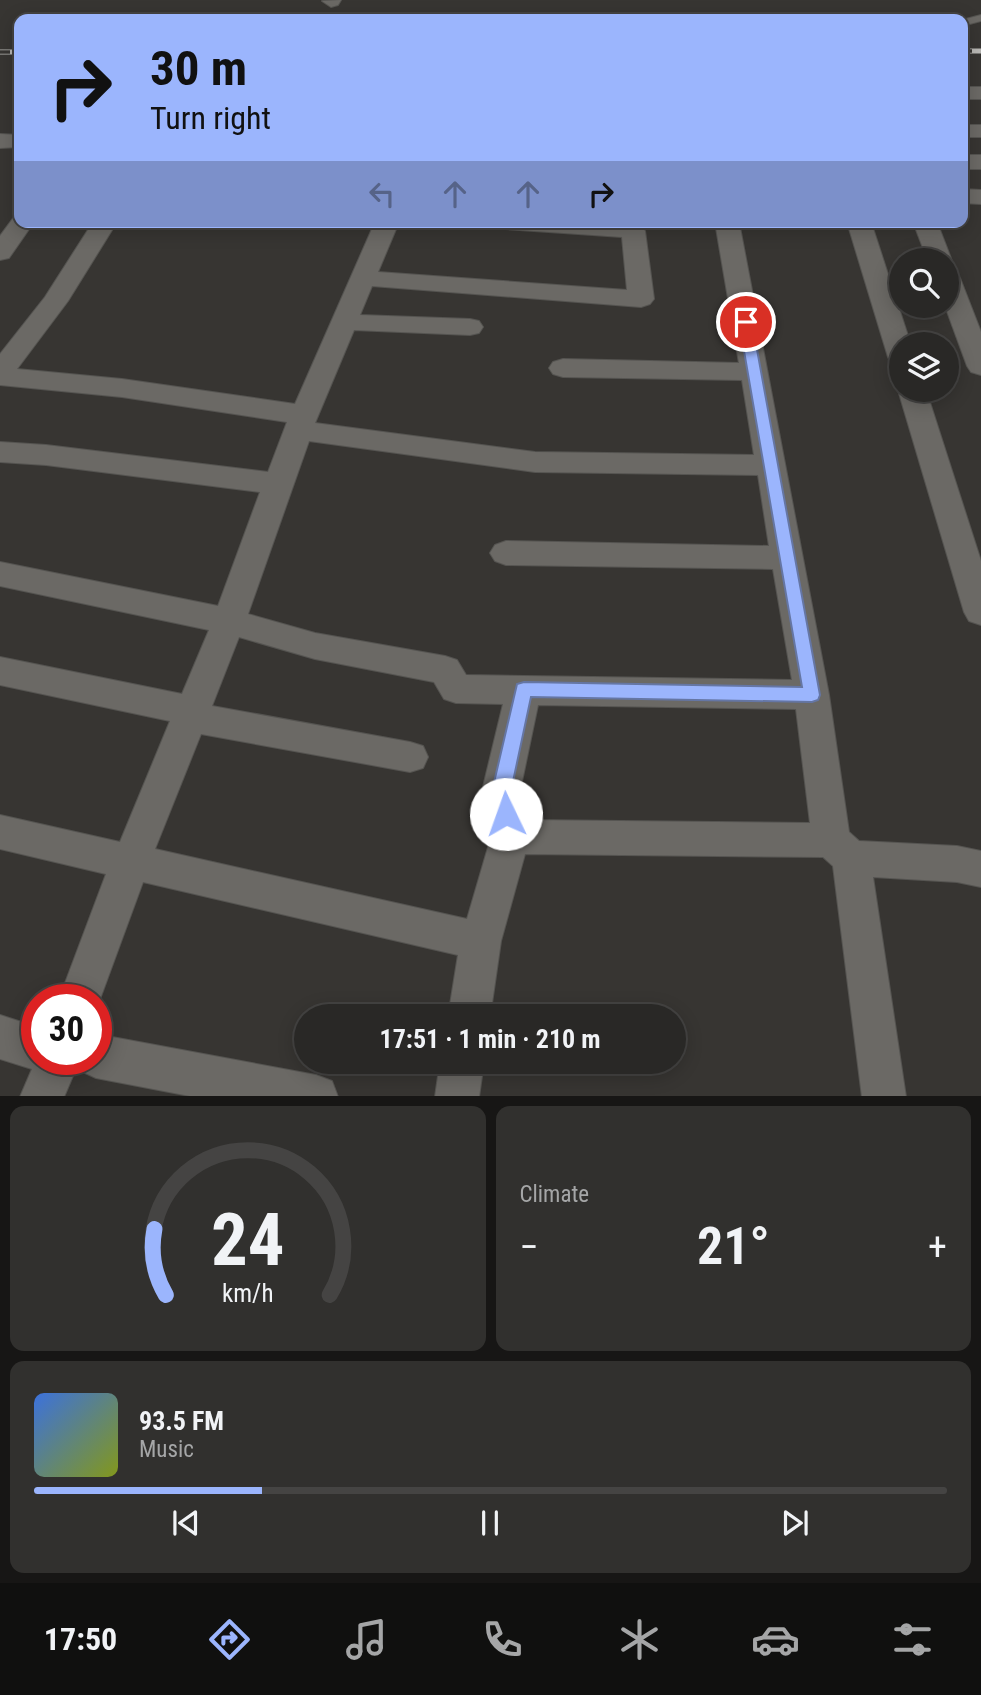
<!DOCTYPE html>
<meta charset="utf-8">
<style>
body{margin:0;font-family:"Roboto Condensed",sans-serif;background:#31302e;color:#f1f3f6;height:100vh;display:flex;flex-direction:column;font-size:26px;white-space:nowrap}
*{box-sizing:border-box;margin:0}
p{font-size:23px;color:#a5a6a7}
.icon{flex:none;width:38px;height:38px;fill:none;stroke:currentColor;stroke-width:2;stroke-linecap:round;stroke-linejoin:round}
.map{position:relative;height:1096px;overflow:hidden}
.sheet{display:flex;flex-direction:column;gap:10px;padding:10px;background:#171615;flex:1}
.sheet>*{flex:none}
.banner{position:absolute;left:14px;top:14px;width:954px;height:214px;border-radius:14px;box-shadow:0 4px 18px #0003,0 0 0 2px #454443;background:#9bb5fd;color:#111;overflow:hidden}
.tools{position:absolute;left:889px;top:248px;display:grid;gap:14px}
.tools a{display:grid;place-items:center;width:70px;height:70px;border-radius:50%;background:#292826;box-shadow:0 4px 18px #0003,0 0 0 2px #454443;font-size:35px}
.speed{position:absolute;left:21px;top:984px;display:flex;gap:14px;font-size:35px;font-weight:700;text-align:center}
.speed>*{display:grid;place-content:center;width:91px;height:91px;border-radius:50%;background:#292826;box-shadow:0 4px 18px #0003,0 0 0 2px #454443;line-height:1}
.speed .limit{border:10px solid #d22;background:#fff;color:#111}
.pin{position:absolute;display:grid;place-items:center;width:60px;height:60px;color:#fff;margin:-30px;border:4px solid #fff;border-radius:50%;box-shadow:0 2px 7px #0007}
.me{position:absolute;width:77px;margin:-38px;rotate:357deg;stroke-linejoin:round;filter:drop-shadow(0 0 5px #0008)}
.turn{display:flex;align-items:center;gap:24px;height:147px;padding:0 21px;font-size:32px}
.turn .icon{width:91px;height:91px;stroke-width:2.5}
.turn b{display:block;font-size:49px;line-height:60px}
.lanes{display:flex;align-items:center;height:66px;padding:0 21px;background:#0003;justify-content:center;gap:35px;direction:ltr}
.lanes .off{opacity:.35}
.big{font-size:52px;font-weight:700;line-height:1.1}
.sheet .card{flex:1;display:flex;flex-direction:column;justify-content:center;gap:10px;min-width:0;padding:0 24px;border-radius:14px;background:#31302e}
.sheet .dial{align-items:center;gap:0}
.dial svg{height:182px;overflow:visible;fill:none;stroke:#454443;stroke-width:7;stroke-linecap:round;text-anchor:middle}
.dial text{fill:#f1f3f6;stroke:none}
.song{display:flex;align-items:center;gap:21px}
.cover{width:84px;height:84px;border-radius:10px;background:linear-gradient(135deg,hsl(220 70% 55%),hsl(70 70% 35%))}
.played{height:7px;border-radius:4px;background:linear-gradient(90deg,#9bb5fd 25%,#454443 25%)}
.keys{display:flex;justify-content:space-around;direction:ltr}
.heat{display:flex;justify-content:space-between;align-items:center;font-size:38px;direction:ltr}
.sheet .tiles{flex:1;display:grid;gap:10px;grid-template-columns:1fr 1fr}
.card:last-child{grid-column:span 2}
.trip{position:absolute;left:294px;top:1004px;width:392px;height:70px;border-radius:35px;background:#292826;box-shadow:0 4px 18px #0003,0 0 0 2px #454443;font-weight:700;line-height:70px;text-align:center}
.tab-bar{display:flex;height:112px;justify-content:space-around;align-items:center;background:#10100f;color:#a5a6a7}
.tab-bar .icon{width:49px;height:49px}
.tab-bar .selected{color:#9bb5fd}
.tab-bar b{font-size:32px;color:#f1f3f6}
.map>svg:first-child{display:block}
.lines{fill:none;stroke-linecap:round;stroke-linejoin:round}
.service-casing{stroke:#555451;stroke-width:2}
.minor-casing{stroke:#555451;stroke-width:2}
.service{fill:#6b6965;fill-rule:evenodd}
.minor{fill:#6b6965;fill-rule:evenodd}
.rail-casing{stroke:#b8b7b4;stroke-width:5}
.rail{stroke:#373532;stroke-width:3.5;stroke-dasharray:10;stroke-linecap:butt}
.route{fill:#9bb5fd;stroke:#6576a4;stroke-width:2}
</style>
<div class="map">
<svg width="981" height="1097" viewBox="0 0 981 1097">
<rect width="100%" height="100%" fill="#373532"/>
<g class="lines">
<defs>
<polygon id="service" points="981,15 981,21 962,26 962,20"/>
<g id="minor">
<polygon points="341,0 338,5 331,7 322,1"/>
<rect x="962" y="87" width="19" height="12"/>
<rect x="962" y="125" width="19" height="12"/>
<polygon points="0,134 19,135 19,147 0,148"/>
<rect x="962" y="155" width="19" height="14"/>
<polygon points="962,189 981,190 981,204 962,203"/>
<polygon points="19,216 19,222 34,222 9,258 0,260 0,236 14,217"/>
<path d="M93,222H117L68,301L17,369L122,379L295,404L375,222H399L378,272L627,290L622,237L506,229L498,227L494,222H611L641,226L645,231L654,299L650,304L641,307L372,286L360,315L470,319L479,321L483,327L479,333L470,335L354,330L315,423L535,452L754,455L742,380L563,377L553,374L549,368L553,362L563,359L739,363L715,222H739L829,695L849,832L859,841L957,846L981,851V887L957,882L873,877L906,1097H862L833,866L823,857L525,854L501,941L490,1017H448L458,955L143,882L96,1010V999H59L106,874L0,849V815L120,842L170,721L0,685V657L182,694L209,630L0,586V562L218,606L260,492L46,465L0,462V442L46,445L268,472L287,422L122,397L0,385V354L45,297ZM309,441L535,472L758,475L769,546L506,541L495,545L490,553L495,561L506,565L773,569L792,680L466,675L457,660L445,656L315,633L248,614ZM239,637L315,659L434,682L444,699L456,703L503,704L482,791L491,837L467,919L155,849L201,734L410,772L423,768L428,757L423,746L410,742L212,706ZM538,705L796,709L810,823L526,820L520,791Z"/>
<polygon points="847,222 871,222 911,345 901,345 901,365 891,363 888,357"/>
<polygon points="913,222 937,222 952,261 949,266 947,261 928,261"/>
<polygon points="947,270 956,273 960,278 981,332 981,375 971,372 967,366 945,306"/>
<polygon points="901,385 901,390 926,390 981,561 981,625 969,621 964,612 898,390"/>
<polygon points="0,1015 37,1027 37,1059 96,1059 96,1034 316,1075 332,1081 338,1097 195,1097 96,1078 81,1071 78,1064 64,1097 20,1097 32,1069 0,1059"/>
<polygon points="440,1062 484,1062 479,1097 435,1097"/>
</g>
</defs>
<use href="#service" class="service-casing"/>
<use href="#minor" class="minor-casing"/>
<use href="#service" class="service"/>
<use href="#minor" class="minor"/>
<defs>
<g id="rail">
<polyline points="962,51 981,51"/>
<polyline points="0,52 19,52"/>
</g>
</defs>
<use href="#rail" class="rail-casing"/>
<use href="#rail" class="rail"/>
</g>
<polygon class="route" points="746,318 752,322 820,695 818,700 812,702 531,697 511,791 515,814 513,820 506,822 499,820 492,791 517,684 524,682 802,687 739,322"/>
</svg>
<div class="tools">
<a><svg class="icon" aria-label="search" viewBox="0 0 24 24"><circle cx="10" cy="10" r="6"/><path d="M15 15l6 6"/></svg></a>
<a><svg class="icon" aria-label="layers" viewBox="0 0 24 24"><path d="M12 4l9 5-9 5-9-5zM3 14l9 5 9-5"/></svg></a>
</div>
<div class="speed"><div class="limit">30</div></div>
<div class="pin" style="left:746px;top:322px;background:#d93025"><svg class="icon" aria-label="arrive" viewBox="0 0 24 24"><path d="M6 21V4h12l-3 4 3 4H6"/></svg></div>
<svg class="me" style="left:506px;top:814px" viewBox="-20 -20 40 40"><circle r="19" fill="#fff"/><path d="M0-13L10 11 0 6-10 11z" fill="#9bb5fd"/></svg>
<div class="trip">17:51 · 1 min · 210 m</div>
<div class="banner">
<div class="turn"><svg class="icon" aria-label="right" viewBox="0 0 24 24"><path d="M7 20v-9h11M14 6l5 5-5 5"/></svg><div><b>30 m</b>Turn right</div></div>
<div class="lanes"><svg class="icon off" aria-label="left" viewBox="0 0 24 24"><path d="M17 20v-9H6M10 6l-5 5 5 5"/></svg><svg class="icon off" aria-label="ahead" viewBox="0 0 24 24"><path d="M12 20V5M6 11l6-6 6 6"/></svg><svg class="icon off" aria-label="ahead" viewBox="0 0 24 24"><path d="M12 20V5M6 11l6-6 6 6"/></svg><svg class="icon" aria-label="right" viewBox="0 0 24 24"><path d="M7 20v-9h11M14 6l5 5-5 5"/></svg></div>
</div>
</div>
<section class="sheet">
<div class="tiles">
<div class="card dial"><svg viewBox="0 0 100 80">
<path d="M14 69A42 42 0 1 1 86 69"/>
<path d="M14 69A42 42 0 0 1 9 40" stroke="#9bb5fd"/>
<text x="50" y="56" font-size="32" font-weight="700">24</text>
<text x="50" y="72" font-size="11">km/h</text>
</svg></div>
<div class="card"><p>Climate</p>
<div class="heat"><a>−</a><b class="big">21°</b><a>+</a></div>
</div>
<div class="card">
<div class="song"><i class="cover"></i><div><b>93.5 FM</b><p>Music</p></div></div>
<div class="played"></div>
<div class="keys"><svg class="icon" aria-label="previous" viewBox="0 0 24 24"><path d="M18 5L8 12l10 7zM5 5v14"/></svg><svg class="icon" aria-label="pause" viewBox="0 0 24 24"><path d="M8 5v14M16 5v14"/></svg><svg class="icon" aria-label="next" viewBox="0 0 24 24"><path d="M6 5l10 7-10 7zM19 5v14"/></svg></div>
</div>
</div>
</section>
<nav class="tab-bar">
<b>17:50</b>
<svg class="icon selected" aria-label="directions" viewBox="0 0 24 24"><path d="M12 3l9 9-9 9-9-9zM9 14v-3h6M13 9l2 2-2 2"/></svg>
<svg class="icon" aria-label="music" viewBox="0 0 24 24"><path d="M9 18V5l10-2v13"/><circle cx="6" cy="18" r="3"/><circle cx="16" cy="16" r="3"/></svg>
<svg class="icon" aria-label="phone" viewBox="0 0 24 24"><path d="M5 4h4l2 5-3 2q2 4 5 5l2-3 5 2v4C11 20 4 13 5 4z"/></svg>
<svg class="icon" aria-label="climate" viewBox="0 0 24 24"><path d="M12 3v18M4 7l16 10M4 17L20 7"/></svg>
<svg class="icon" aria-label="car" viewBox="0 0 24 24"><path d="M5 17H2v-5l4-1 3-4h7l3 4 3 1v5h-3M9 17h6M6 11h13"/><circle cx="7" cy="17" r="2"/><circle cx="17" cy="17" r="2"/></svg>
<svg class="icon" aria-label="filters" viewBox="0 0 24 24"><path d="M4 7h16M4 17h16"/><circle cx="9" cy="7" r="2"/><circle cx="15" cy="17" r="2"/></svg>
</nav>
